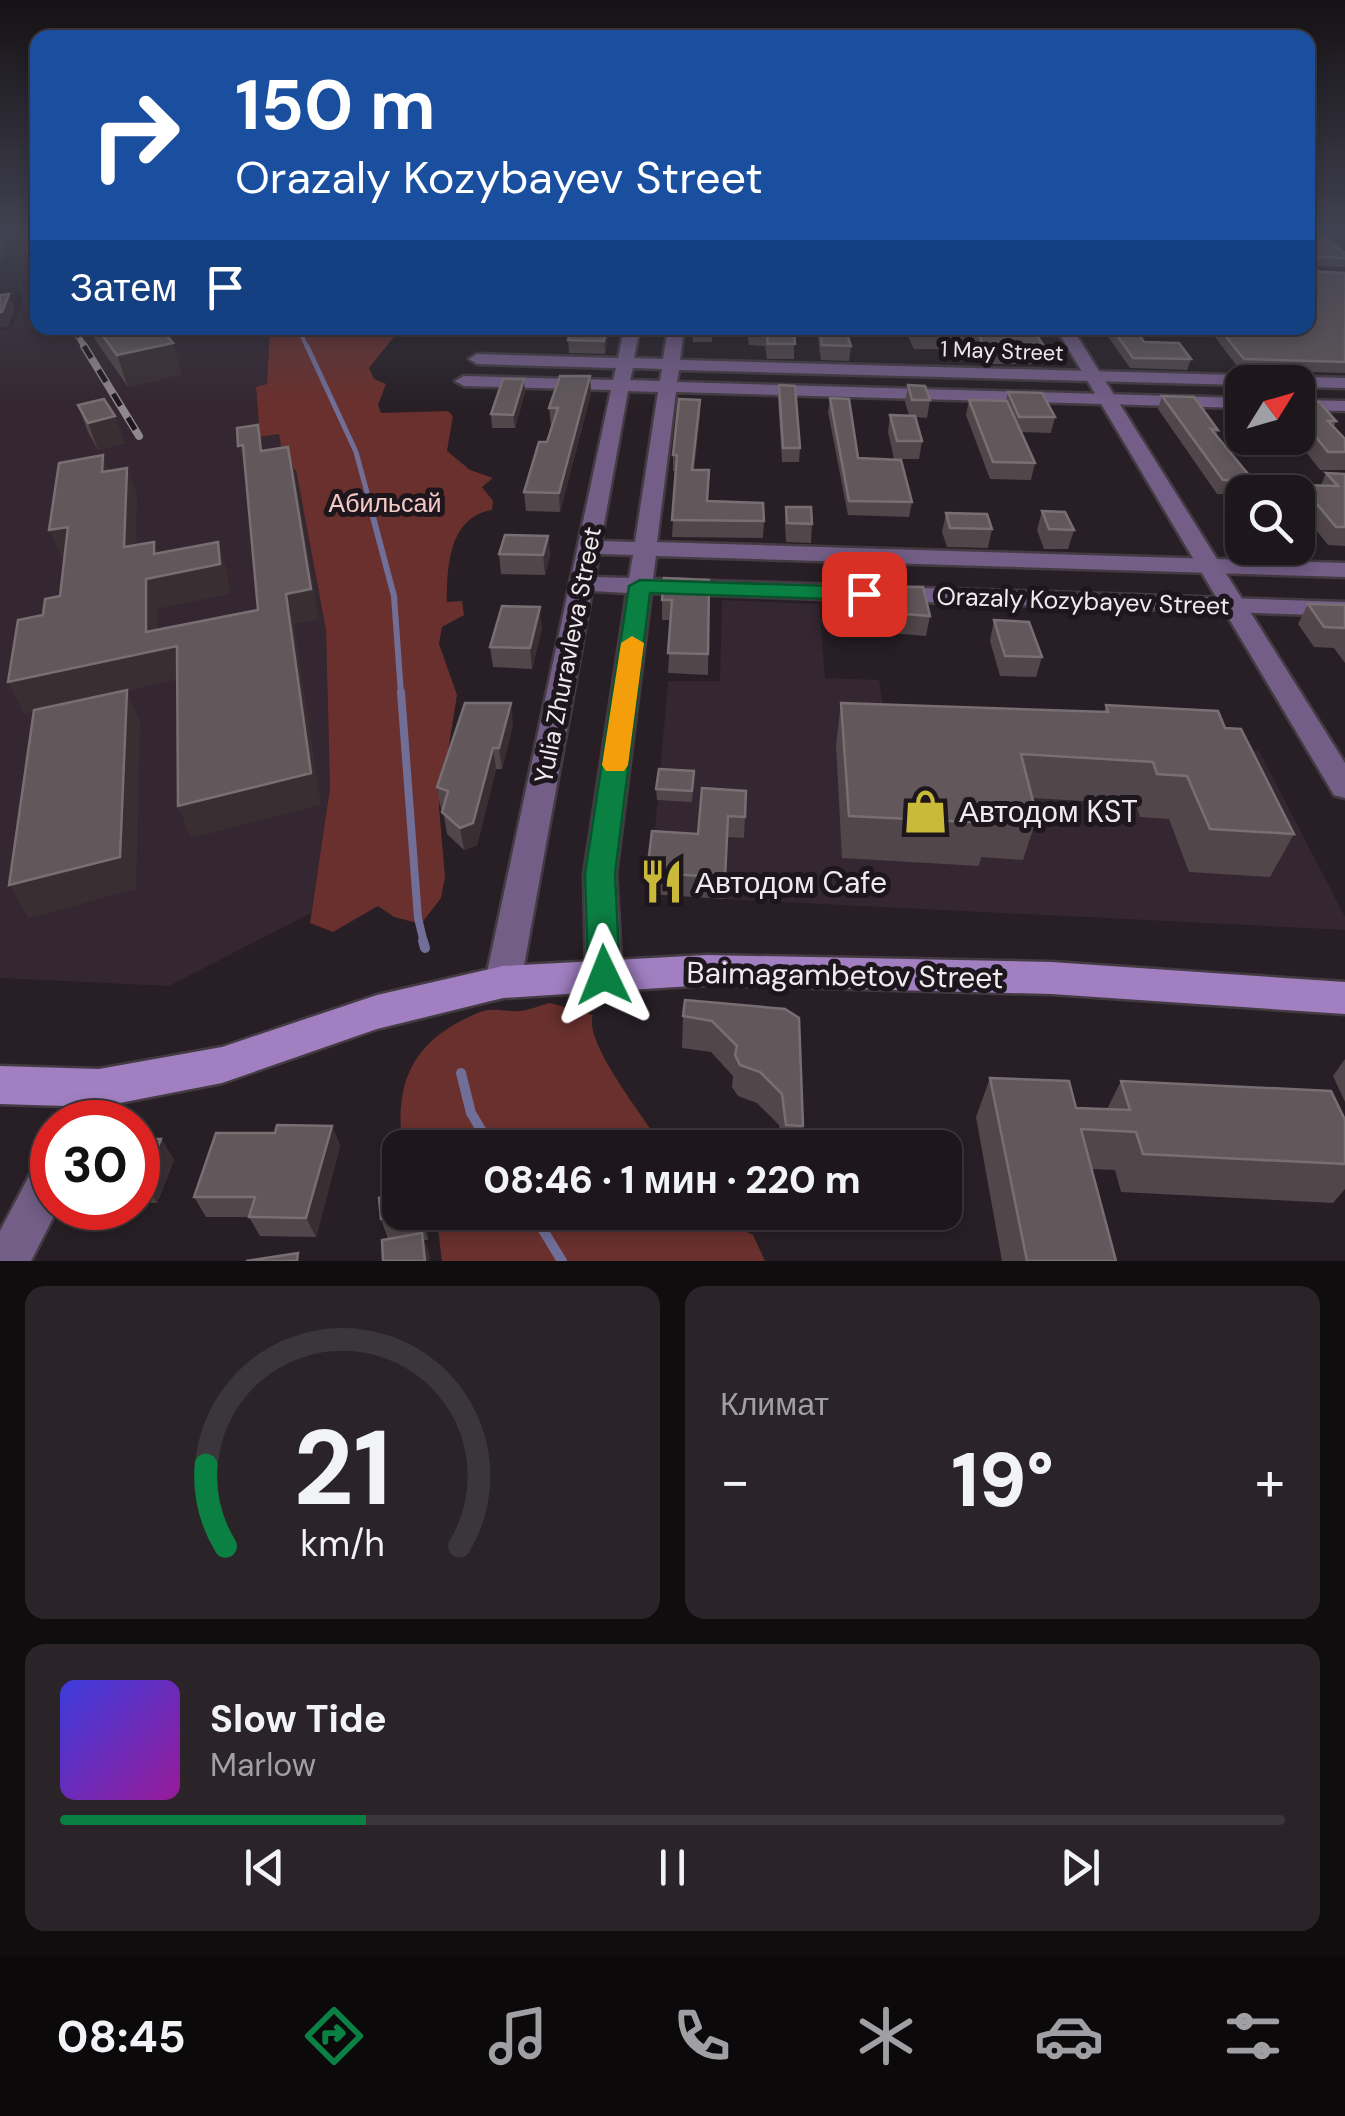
<!DOCTYPE html>
<html lang="ru">
<meta charset="utf-8">
<style>
body{margin:0;font-family:"DM Sans",sans-serif;background:#2a2429;color:#f1f3f6;height:100vh;display:flex;flex-direction:column;font-size:38px;white-space:nowrap}
*{box-sizing:border-box;margin:0}
p{font-size:32px;color:#a09fa3}
.icon{flex:none;width:55px;height:55px;fill:none;stroke:currentColor;stroke-width:2;stroke-linecap:round;stroke-linejoin:round}
.map{position:relative;height:1261px;overflow:hidden}
.details{display:flex;flex-direction:column;gap:25px;padding:25px;background:#100d0f;flex:1}
.details>*{flex:none}
.top-card{position:absolute;left:30px;top:30px;width:1285px;height:305px;border-radius:20px;box-shadow:0 5px 15px #0003,0 0 0 2px #3b363b;background:#1a4fa0;color:#fff;overflow:hidden}
.needle{width:65px;rotate:53deg}
.fabs{position:absolute;left:1225px;top:365px;display:grid;gap:20px}
.fabs a{display:grid;place-items:center;width:90px;height:90px;border-radius:20px;background:#1d171c;box-shadow:0 5px 15px #0003,0 0 0 2px #3b363b;font-size:50px}
.speed{position:absolute;left:30px;top:1100px;display:flex;gap:20px;font-size:50px;font-weight:700;text-align:center}
.speed>*{display:grid;place-content:center;width:130px;height:130px;border-radius:50%;background:#1d171c;box-shadow:0 5px 15px #0003,0 0 0 2px #3b363b;line-height:1}
.speed .limit{border:15px solid #d22;background:#fff;color:#111}
.pin{position:absolute;display:grid;place-items:center;width:85px;height:85px;color:#fff;margin:-42px;border-radius:20px;box-shadow:0 5px 15px #0006}
.me{position:absolute;width:110px;margin:-55px;rotate:358deg;stroke-linejoin:round;filter:drop-shadow(0 0 8px #0008)}
.turn{display:flex;align-items:center;gap:35px;height:210px;padding:0 40px;font-size:45px}
.turn .icon{width:130px;height:130px;stroke-width:2.5}
.turn b{display:block;font-size:70px;line-height:85px}
.then{display:flex;align-items:center;height:95px;padding:0 40px;background:#0003;gap:20px;font-size:38px}
.big{font-size:75px;font-weight:800;line-height:1.1}
.details .card{flex:1;display:flex;flex-direction:column;justify-content:center;gap:15px;min-width:0;padding:0 35px;border-radius:20px;background:#2a2429}
.details .dial{align-items:center;gap:0}
.dial svg{height:260px;overflow:visible;fill:none;stroke:#3b363b;stroke-width:7;stroke-linecap:round;text-anchor:middle}
.dial text{fill:#f1f3f6;stroke:none}
.song{display:flex;align-items:center;gap:30px}
.cover{width:120px;height:120px;border-radius:15px;background:linear-gradient(135deg,hsl(240 70% 55%),hsl(300 70% 35%))}
.played{height:10px;border-radius:5px;background:linear-gradient(90deg,#0b8043 25%,#3b363b 25%)}
.keys{display:flex;justify-content:space-around;direction:ltr}
.heat{display:flex;justify-content:space-between;align-items:center;font-size:55px;direction:ltr}
.details .tiles{flex:1;display:grid;gap:25px;grid-template-columns:1fr 1fr}
.card:last-child{grid-column:span 2}
.trip{position:absolute;left:382px;top:1130px;width:580px;height:100px;border-radius:20px;background:#1d171c;box-shadow:0 5px 15px #0003,0 0 0 2px #3b363b;font-weight:800;line-height:100px;text-align:center}
.tabs{display:flex;height:160px;justify-content:space-around;align-items:center;background:#0c090b;color:#a09fa3}
.tabs .icon{width:70px;height:70px}
.tabs .current{color:#0b8043}
.tabs b{font-size:45px;color:#f1f3f6}
.map>svg:first-child{display:block}
.built{fill:#342731}
.green{fill:#69302d}
.lines{fill:none;stroke-linecap:round;stroke-linejoin:round}
.stream-far4{stroke:#716f98;stroke-width:4}
.stream-far3{stroke:#716f98;stroke-width:5}
.stream-far2{stroke:#716f98;stroke-width:6}
.stream-far1{stroke:#716f98;stroke-width:8}
.stream{stroke:#716f98;stroke-width:10}
.minor-casing{stroke:#433b41;stroke-width:5}
.tertiary-casing{stroke:#433b41;stroke-width:5}
.secondary-casing{stroke:#433b41;stroke-width:5}
.minor{fill:#735e87;fill-rule:evenodd}
.tertiary{fill:#735e87;fill-rule:evenodd}
.secondary{fill:#a17fc1;fill-rule:evenodd}
.rail-far1-casing{stroke:#8f888d;stroke-width:6}
.rail-casing{stroke:#8f888d;stroke-width:8}
.rail-far1{stroke:#1d161c;stroke-width:4;stroke-dasharray:11;stroke-linecap:butt}
.rail{stroke:#1d161c;stroke-width:5;stroke-dasharray:14;stroke-linecap:butt}
.wall{fill:#514649}
.shaded-wall{fill:#392f33}
.building{fill:#62585b;stroke:#786f72;stroke-width:2.5}
.route{fill:#0b8043;stroke:#07532c;stroke-width:2.5}
.slow{fill:#f59e0b}
.labels{text-anchor:middle;dominant-baseline:central;stroke-width:10;stroke-linejoin:round;paint-order:stroke}
.far-street-label{font-size:22px;fill:#f0eaef;stroke:#1d161c}
.park-label{font-size:25px;fill:#f5cac6;stroke:#1d161c}
.street-label{font-size:25px;fill:#f0eaef;stroke:#1d161c}
.near-poi-label{font-size:30px;fill:#f0eaef;stroke:#1d161c;text-anchor:start}
.near-street-label{font-size:30px;fill:#f0eaef;stroke:#1d161c}
</style>
<div class="map">
<svg width="1345" height="1261" viewBox="0 0 1345 1261">
<rect width="100%" height="100%" fill="#271f25"/>
<g class="built">
<polygon points="19,230 37,230 38,328 270,328 267,385 256,387 261,437 279,434 285,468 296,469 326,630 330,788 311,913 169,986 0,978 0,330 12,327 23,299 16,276"/>
<polygon points="722,600 819,604 825,678 879,680 889,742 1259,751 1345,917 1345,930 724,899 653,852 668,681 720,681"/>
</g>
<g class="green">
<path d="M270,328H401L369,368L374,379L386,384L378,405L381,413L448,411L453,416L447,451L470,470L493,478L482,487L493,501L492,510C449,517 447,566 447,602L462,601L464,615L442,627L439,644L457,695L439,807L445,877L441,898L421,924L394,917L378,906L333,932L310,923L330,788L326,630L296,470L285,469L279,434L260,437L256,387L267,384Z"/>
<path d="M550,1003L593,1015C583,1041 642,1114 657,1139L645,1148H412L402,1142C394,1076 418,1037 480,1012C492,1007 507,1012 520,1011C530,1010 540,1005 550,1003Z"/>
<polygon points="436,1213 704,1213 753,1235 765,1261 442,1261"/>
</g>
<g class="lines">
<polyline class="stream-far4" points="298,328 308,349"/>
<polyline class="stream-far3" points="307,346 356,452 369,500"/>
<polyline class="stream-far2" points="368,498 394,596 401,694"/>
<polyline class="stream-far1" points="401,692 418,918 424,943"/>
<g class="stream">
<polyline points="423,941 425,948"/>
<polyline points="461,1073 471,1113 492,1148"/>
<polyline points="532,1212 562,1261"/>
</g>
<defs>
<g id="minor">
<path d="M624,328H640L634,358L663,359L668,328H684L680,360L1345,378V388L1298,387V382L1242,385L679,370L677,382L1242,398V408L676,392L657,542L1345,563V577L656,556L653,579L1345,602V616L651,593L616,874L622,975L617,986L604,991L591,986L586,975L584,874L627,593L592,591L521,982L516,993L503,998L490,993L485,982L611,390L464,386L455,381L464,376L613,380L616,368L477,364L469,359L477,354L618,358ZM633,368L662,369L660,381L630,380ZM628,391L658,392L635,542L601,541ZM599,554L633,555L629,578L595,577Z"/>
<polygon points="1298,400 1345,401 1345,411 1298,410"/>
<polygon points="99,1069 113,1075 118,1088 102,1122 61,1122 85,1075"/>
<polygon points="52,1155 52,1208 58,1208 31,1261 0,1261 0,1231 37,1161"/>
</g>
<polygon id="tertiary" points="1056,328 1072,328 1345,763 1345,798 1334,795"/>
<polygon id="secondary" points="707,955 1051,962 1345,982 1345,1014 1051,994 707,985 503,998 377,1029 222,1083 99,1107 0,1104 0,1066 99,1069 222,1047 377,995 503,966"/>
</defs>
<use href="#minor" class="minor-casing"/>
<use href="#tertiary" class="tertiary-casing"/>
<use href="#secondary" class="secondary-casing"/>
<use href="#minor" class="minor"/>
<use href="#tertiary" class="tertiary"/>
<use href="#secondary" class="secondary"/>
<defs>
<polyline id="rail-far1" points="73,328 86,349"/>
<polyline id="rail" points="84,346 139,436"/>
</defs>
<use href="#rail-far1" class="rail-far1-casing"/>
<use href="#rail" class="rail-casing"/>
<use href="#rail-far1" class="rail-far1"/>
<use href="#rail" class="rail"/>
</g>
<g class="wall">
<polygon points="19,230 38,230 38,294 31,277 37,276 27,249 29,248 24,241"/>
<polygon points="1308,230 1345,253 1345,267 1308,266 1309,271 1345,273 1345,373 1240,370 1208,328 1308,328"/>
<polygon points="87,328 160,328 182,374 128,387"/>
<polygon points="609,328 605,354 569,353 568,340"/>
<polygon points="693,328 845,328 851,346 849,361 821,360 817,331 794,334 794,359 767,359 765,346 749,345 747,333 712,333 712,342 693,342"/>
<polygon points="904,328 1032,328 1046,349 1042,364 983,364 976,349 914,349"/>
<polygon points="1102,328 1135,328 1144,342 1191,359 1187,370 1130,368"/>
<polygon points="590,376 591,393 560,512 526,511 524,492 547,442 552,426 551,426 549,408"/>
<polygon points="779,385 800,448 799,462 782,462 778,399"/>
<polygon points="908,385 930,400 927,418 915,417 922,441 919,459 894,459 888,432 890,415 909,415 905,402"/>
<polygon points="525,392 515,428 492,428 491,414"/>
<polygon points="1008,392 1055,417 1051,433 1021,432 1035,463 1031,480 990,479 966,415 969,400 1006,401"/>
<polygon points="1162,396 1218,430 1216,435 1253,480 1248,492 1242,492 1242,495 1217,494 1158,409"/>
<polygon points="830,398 858,458 912,502 909,517 848,515 828,412"/>
<polygon points="1298,401 1336,421 1334,427 1345,439 1345,470 1320,470 1295,438 1298,438"/>
<polygon points="78,405 125,443 98,450 88,432"/>
<polygon points="700,415 694,470 708,501 764,521 763,538 672,537 676,471 673,471 673,455"/>
<polygon points="1326,473 1345,474 1345,546 1328,545 1298,507 1298,493 1301,485 1321,485"/>
<polygon points="786,507 812,524 811,543 786,542 785,526"/>
<polygon points="1042,511 1074,530 1068,549 1044,549 1037,530"/>
<polygon points="946,513 992,529 988,548 947,547 942,532"/>
<polygon points="1298,532 1303,538 1294,558 1262,557 1256,548 1298,548"/>
<polygon points="548,536 550,555 545,575 501,574 499,554"/>
<polygon points="709,580 708,675 668,673 671,620 662,620 662,600"/>
<polygon points="842,587 930,616 926,636 843,629 840,607"/>
<polygon points="1308,604 1345,605 1345,663 1334,648 1314,647 1298,624"/>
<polygon points="994,620 1042,657 1036,677 1000,676 990,641"/>
<polygon points="542,628 532,669 493,667 490,647"/>
<polygon points="841,703 1104,712 1106,705 1225,728 1294,834 1270,877 1189,872 1169,819 1140,817 1136,804 1032,798 1037,817 1023,860 981,857 979,866 842,858 836,745"/>
<polygon points="513,724 502,769 496,769 477,845 464,850 447,834 443,810 441,809 437,787"/>
<polygon points="694,771 692,802 657,800 656,789"/>
<polygon points="746,791 744,838 727,837 724,899 648,894 647,872 698,834"/>
<polygon points="785,1009 803,1126 800,1148 781,1148 779,1125 757,1103 738,1096 732,1087 733,1076 711,1052 682,1048 683,1016"/>
<polygon points="1345,1059 1345,1102 1333,1076"/>
<polygon points="990,1078 1076,1108 1107,1109 1121,1081 1345,1120 1345,1189 1333,1203 1121,1192 1115,1170 1092,1169 1116,1261 1002,1261 976,1117"/>
<polygon points="332,1126 340,1146 316,1237 260,1236 249,1217 206,1217 194,1197 275,1133"/>
<polygon points="138,1139 161,1139 174,1160 157,1203 138,1202"/>
<polygon points="425,1212 428,1240 424,1240 429,1253 388,1239 381,1219"/>
</g>
<g class="shaded-wall">
<polygon points="0,231 5,243 0,267"/>
<polygon points="9,294 15,309 8,327 0,328 0,312"/>
<polygon points="606,328 609,328 605,354 604,341"/>
<polygon points="792,328 817,328 817,331 792,334"/>
<polygon points="173,343 182,374 128,387 117,355"/>
<polygon points="590,376 591,393 560,512 559,493"/>
<polygon points="524,379 525,392 515,428 513,415"/>
<polygon points="700,400 700,415 692,486 692,470"/>
<polygon points="115,416 125,443 98,450 88,423"/>
<polygon points="243,445 246,473 238,446"/>
<polygon points="288,447 295,474 319,619 294,624 321,805 191,838 178,806 286,594"/>
<polygon points="103,455 114,483 102,472"/>
<polygon points="127,468 137,495 135,577 124,547"/>
<polygon points="68,527 80,556 62,559 49,530"/>
<polygon points="548,536 550,555 545,575 543,555"/>
<polygon points="154,542 165,571 218,542 227,571 230,594 157,609 158,650 177,646 188,677 127,691 140,722 136,889 29,918 9,885 127,691 24,714 8,682 146,632 146,579 154,554"/>
<polygon points="540,607 542,628 532,669 530,648"/>
<polygon points="511,703 513,724 502,769 499,748"/>
<polygon points="493,748 496,769 477,845 464,850 460,828"/>
<polygon points="332,1126 340,1146 316,1237 306,1218"/>
<polygon points="161,1139 174,1160 157,1203 143,1183"/>
<polygon points="421,1212 425,1212 428,1240 421,1220"/>
<polygon points="422,1233 429,1253 430,1261 425,1261"/>
</g>
<g class="building">
<polygon points="25,230 38,230 38,264 27,249 37,247"/>
<polygon points="1308,230 1315,230 1345,253 1345,258 1312,257 1308,261 1309,271 1345,273 1345,362 1244,359 1219,328 1308,328"/>
<polygon points="9,294 2,312 0,312 0,295"/>
<polygon points="97,328 160,328 173,343 117,355"/>
<polygon points="572,328 606,328 604,341 568,340"/>
<polygon points="749,328 794,328 795,344 768,344 766,331 749,331"/>
<polygon points="820,328 845,328 851,346 822,345"/>
<polygon points="913,328 1032,328 1046,349 986,349 978,334 916,334"/>
<polygon points="1112,328 1135,328 1144,342 1179,343 1191,359 1133,358"/>
<polygon points="560,376 590,376 559,493 524,492 539,442 547,442 558,408 549,408"/>
<polygon points="503,379 524,379 513,415 491,414"/>
<polygon points="779,385 795,386 800,448 783,448"/>
<polygon points="908,385 925,386 930,400 912,400"/>
<polygon points="1008,392 1042,393 1055,417 1019,417"/>
<polygon points="1162,396 1194,397 1218,430 1211,429 1253,480 1223,480"/>
<polygon points="830,398 849,399 858,458 901,460 912,502 849,501"/>
<polygon points="104,399 115,416 88,423 78,405"/>
<polygon points="679,399 700,400 692,470 709,470 707,501 763,503 764,521 672,520 677,455 673,455"/>
<polygon points="969,400 1007,401 1035,463 993,462"/>
<polygon points="1298,401 1319,402 1336,421 1328,421 1345,439 1345,452 1328,452 1298,415"/>
<polygon points="890,415 915,416 922,441 897,441"/>
<polygon points="258,425 261,451 288,447 311,589 286,594 311,773 178,806 177,646 8,682 18,620 43,615 45,599 60,596 68,527 49,530 59,463 103,455 102,472 127,468 124,547 154,542 154,554 218,542 220,564 146,579 146,632 258,610 243,445 238,446 237,428"/>
<polygon points="1326,473 1345,474 1345,527 1336,527 1301,485 1338,486"/>
<polygon points="786,507 811,507 812,524 787,523"/>
<polygon points="1042,511 1065,512 1074,530 1049,529"/>
<polygon points="946,513 987,514 992,529 950,528"/>
<polygon points="505,535 548,536 543,555 499,554"/>
<polygon points="664,578 709,580 708,654 668,653 672,600 662,600"/>
<polygon points="842,587 923,587 930,616 846,609"/>
<polygon points="1308,604 1345,605 1345,628 1324,627"/>
<polygon points="502,606 540,607 530,648 490,647"/>
<polygon points="994,620 1029,622 1042,657 1005,656"/>
<polygon points="127,690 120,857 9,885 34,710"/>
<polygon points="465,703 511,703 499,748 493,748 473,823 460,828 442,812 448,791 437,787"/>
<polygon points="841,703 1108,712 1106,705 1218,711 1225,728 1241,729 1294,834 1210,829 1187,776 1157,774 1153,762 1021,754 1037,817 988,814 990,823 849,816"/>
<polygon points="659,769 694,771 692,791 656,789"/>
<polygon points="702,788 746,791 745,817 728,816 725,878 647,872 652,831 698,834"/>
<polygon points="685,1000 785,1009 799,1018 803,1126 786,1125 782,1094 760,1072 740,1065 735,1055 737,1046 712,1021 683,1016"/>
<polygon points="990,1078 1069,1081 1076,1108 1130,1110 1121,1081 1331,1091 1345,1120 1345,1164 1143,1154 1136,1132 1081,1129 1116,1261 1027,1261"/>
<polygon points="277,1125 332,1126 306,1218 249,1217 255,1197 194,1197 216,1133 275,1133"/>
<polygon points="138,1139 161,1139 143,1183 138,1183"/>
<polygon points="400,1192 400,1212 421,1212 421,1220 381,1219 379,1198"/>
<polygon points="422,1233 425,1261 383,1261 382,1240"/>
<polygon points="298,1253 297,1261 246,1261"/>
</g>
<linearGradient id="sky" x2="0" y2="1"><stop stop-color="#151114"/><stop offset="0.57" stop-color="#414251"/><stop offset="1" stop-color="#414251" stop-opacity="0"/></linearGradient>
<rect width="1345" height="406" fill="url(#sky)"/>
<polygon class="route" points="640,580 864,587 875,594 864,600 650,593 615,874 620,975 616,985 604,989 593,985 588,975 585,874 629,586"/>
<polygon class="slow" points="632,636 644,643 628,765 624,771 606,771 602,765 621,643"/>
<defs>
<symbol id="shop-bare" viewBox="-9 -9 18 18"><path d="M-5-2.5h2.3a2.7 3.5 0 0 1 5.4 0H5L5.5 6h-11ZM-1.5-2.5h3a1.5 2.3 0 0 0-3 0Z" fill="#caba3a" stroke="#1d161c" stroke-width="2.5" paint-order="stroke"/></symbol>
<symbol id="restaurant-bare" viewBox="-9 -9 18 18"><path d="M-5-6h1v4h1v-4h1v4h1v-4h1v5L-1.5 .5V6h-2V.5L-5-1ZM5-6V6H3V1.5H1.5Q1.5-4 5-6Z" fill="#caba3a" stroke="#1d161c" stroke-width="2.5" paint-order="stroke"/></symbol>
</defs>
<g fill-rule="evenodd">
<use href="#shop-bare" x="894" y="780" width="63" height="63"/>
<use href="#restaurant-bare" x="630" y="850" width="63" height="63"/>
</g>
<g class="labels">
<g class="far-street-label">
<text transform="translate(1002 351) rotate(2)">1 May Street</text>
</g>
<g class="park-label">
<text x="385" y="503">Абильсай</text>
</g>
<g class="street-label">
<text transform="translate(1083 601) rotate(2)">Orazaly Kozybayev Street</text>
<text transform="translate(568 655) rotate(-79)">Yulia Zhuravleva Street</text>
</g>
<g class="near-poi-label">
<text x="959" y="811">Автодом KST</text>
<text x="695" y="882">Автодом Cafe</text>
</g>
<g class="near-street-label">
<text transform="translate(845 975) rotate(1)">Baimagambetov Street</text>
</g>
</g>
</svg>
<div class="fabs">
<a><svg class="needle" viewBox="-14 -14 28 28"><path d="M0-13l5 13h-10z" fill="#e53935"/><path d="M0 13l5-13h-10z" fill="#a09fa3"/></svg></a>
<a><svg class="icon" aria-label="search" viewBox="0 0 24 24"><circle cx="10" cy="10" r="6"/><path d="M15 15l6 6"/></svg></a>
</div>
<div class="speed"><div class="limit">30</div></div>
<div class="pin" style="left:864px;top:594px;background:#d93025"><svg class="icon" aria-label="arrive" viewBox="0 0 24 24"><path d="M6 21V4h12l-3 4 3 4H6"/></svg></div>
<svg class="me" style="left:604px;top:975px" viewBox="-20 -20 40 40"><path d="M0-17L14 15 0 8-14 15z" fill="#0b8043" stroke="#fff" stroke-width="4"/></svg>
<div class="trip">08:46 · 1 мин · 220 m</div>
<div class="top-card">
<div class="turn"><svg class="icon" aria-label="right" viewBox="0 0 24 24"><path d="M7 20v-9h11M14 6l5 5-5 5"/></svg><div><b>150 m</b>Orazaly Kozybayev Street</div></div>
<div class="then">Затем<svg class="icon" aria-label="arrive" viewBox="0 0 24 24"><path d="M6 21V4h12l-3 4 3 4H6"/></svg></div>
</div>
</div>
<section class="details">
<div class="tiles">
<div class="card dial"><svg viewBox="0 0 100 80">
<path d="M14 69A42 42 0 1 1 86 69"/>
<path d="M14 69A42 42 0 0 1 8 44" stroke="#0b8043"/>
<text x="50" y="56" font-size="32" font-weight="700">21</text>
<text x="50" y="72" font-size="11">km/h</text>
</svg></div>
<div class="card"><p>Климат</p>
<div class="heat"><a>−</a><b class="big">19°</b><a>+</a></div>
</div>
<div class="card">
<div class="song"><i class="cover"></i><div><b>Slow Tide</b><p>Marlow</p></div></div>
<div class="played"></div>
<div class="keys"><svg class="icon" aria-label="previous" viewBox="0 0 24 24"><path d="M18 5L8 12l10 7zM5 5v14"/></svg><svg class="icon" aria-label="pause" viewBox="0 0 24 24"><path d="M8 5v14M16 5v14"/></svg><svg class="icon" aria-label="next" viewBox="0 0 24 24"><path d="M6 5l10 7-10 7zM19 5v14"/></svg></div>
</div>
</div>
</section>
<nav class="tabs">
<b>08:45</b>
<svg class="icon current" aria-label="directions" viewBox="0 0 24 24"><path d="M12 3l9 9-9 9-9-9zM9 14v-3h6M13 9l2 2-2 2"/></svg>
<svg class="icon" aria-label="music" viewBox="0 0 24 24"><path d="M9 18V5l10-2v13"/><circle cx="6" cy="18" r="3"/><circle cx="16" cy="16" r="3"/></svg>
<svg class="icon" aria-label="phone" viewBox="0 0 24 24"><path d="M5 4h4l2 5-3 2q2 4 5 5l2-3 5 2v4C11 20 4 13 5 4z"/></svg>
<svg class="icon" aria-label="climate" viewBox="0 0 24 24"><path d="M12 3v18M4 7l16 10M4 17L20 7"/></svg>
<svg class="icon" aria-label="car" viewBox="0 0 24 24"><path d="M5 17H2v-5l4-1 3-4h7l3 4 3 1v5h-3M9 17h6M6 11h13"/><circle cx="7" cy="17" r="2"/><circle cx="17" cy="17" r="2"/></svg>
<svg class="icon" aria-label="filters" viewBox="0 0 24 24"><path d="M4 7h16M4 17h16"/><circle cx="9" cy="7" r="2"/><circle cx="15" cy="17" r="2"/></svg>
</nav>
